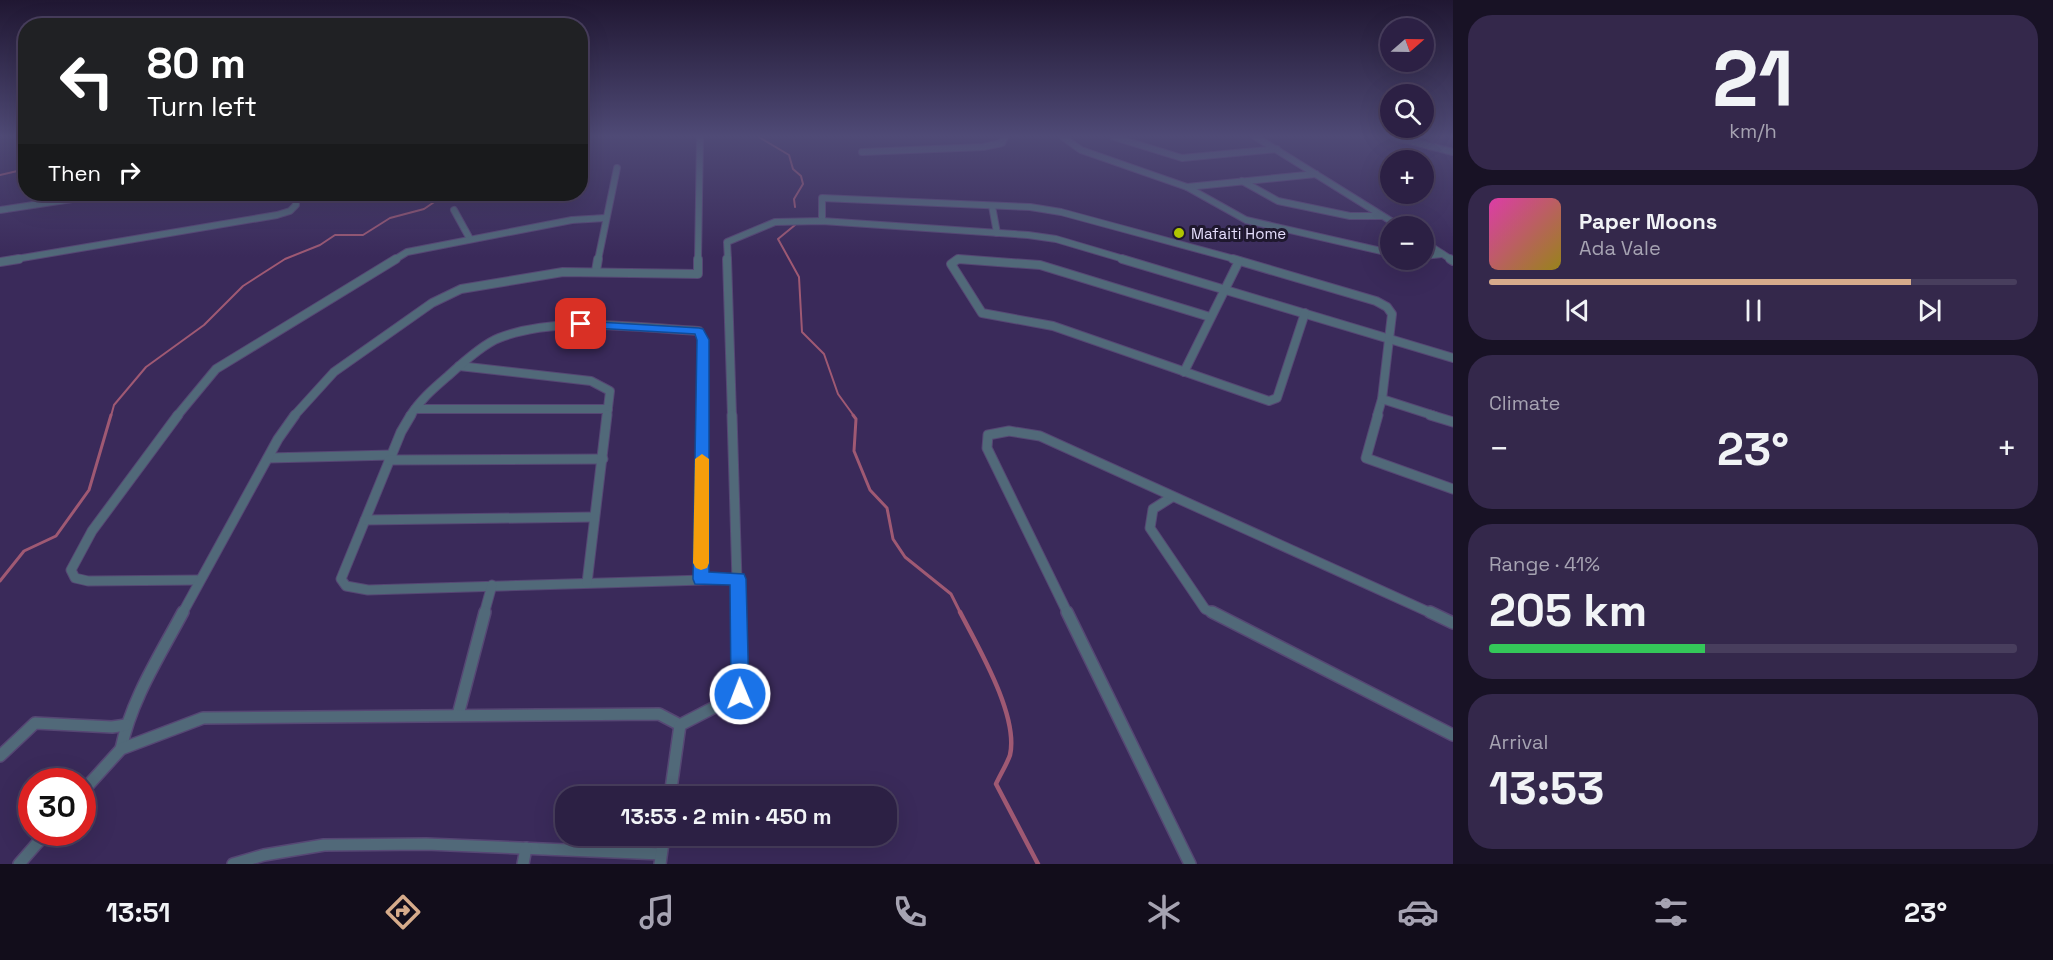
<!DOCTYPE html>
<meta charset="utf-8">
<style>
body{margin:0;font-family:"Space Grotesk",sans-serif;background:#34284b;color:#f1f3f6;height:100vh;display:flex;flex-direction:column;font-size:22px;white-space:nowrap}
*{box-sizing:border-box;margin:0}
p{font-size:20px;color:#a6a3b2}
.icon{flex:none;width:33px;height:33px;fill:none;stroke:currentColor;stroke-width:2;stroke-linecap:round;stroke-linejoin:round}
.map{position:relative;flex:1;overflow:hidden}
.panel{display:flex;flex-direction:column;gap:15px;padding:15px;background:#181225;width:600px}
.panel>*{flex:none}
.hud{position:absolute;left:18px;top:18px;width:570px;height:183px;border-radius:24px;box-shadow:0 6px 24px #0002,0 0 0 2px #483e5d;background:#202124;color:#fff;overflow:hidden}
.needle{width:39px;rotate:70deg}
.fabs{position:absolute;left:1380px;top:18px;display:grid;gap:12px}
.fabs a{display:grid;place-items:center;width:54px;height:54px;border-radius:50%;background:#2c2044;box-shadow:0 6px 24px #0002,0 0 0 2px #483e5d;font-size:30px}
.speed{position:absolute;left:18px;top:768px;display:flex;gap:12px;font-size:30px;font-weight:700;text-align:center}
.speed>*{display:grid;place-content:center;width:78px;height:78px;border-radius:50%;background:#2c2044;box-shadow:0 6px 24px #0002,0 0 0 2px #483e5d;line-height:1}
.speed .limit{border:9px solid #d22;background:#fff;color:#111}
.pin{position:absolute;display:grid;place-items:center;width:51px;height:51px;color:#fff;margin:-26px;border-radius:12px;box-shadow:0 3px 9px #0006}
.me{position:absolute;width:66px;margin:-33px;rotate:359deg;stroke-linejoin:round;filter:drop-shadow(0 0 4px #0008)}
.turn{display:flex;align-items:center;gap:21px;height:126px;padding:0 30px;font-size:27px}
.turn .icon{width:78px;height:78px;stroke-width:2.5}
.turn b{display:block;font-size:42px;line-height:51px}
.then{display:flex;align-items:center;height:57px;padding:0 30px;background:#0003;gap:12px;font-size:22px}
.big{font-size:45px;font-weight:700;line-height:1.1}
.panel .widget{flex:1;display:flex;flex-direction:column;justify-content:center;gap:9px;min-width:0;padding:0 21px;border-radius:24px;background:#34284b}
.panel .dial{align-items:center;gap:0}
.dial b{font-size:78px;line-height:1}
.song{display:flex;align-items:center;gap:18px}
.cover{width:72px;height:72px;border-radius:9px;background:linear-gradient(135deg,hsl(320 70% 55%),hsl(50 70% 35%))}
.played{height:6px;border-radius:3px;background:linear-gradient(90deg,#d6ab8b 80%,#483e5d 80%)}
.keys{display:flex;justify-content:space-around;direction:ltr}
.heat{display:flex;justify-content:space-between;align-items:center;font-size:33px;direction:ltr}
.charge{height:9px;border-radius:4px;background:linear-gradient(90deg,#34c759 41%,#483e5d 0)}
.trip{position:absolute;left:555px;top:786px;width:342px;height:60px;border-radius:24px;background:#2c2044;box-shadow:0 6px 24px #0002,0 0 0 2px #483e5d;font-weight:700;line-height:60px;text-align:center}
.tab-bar{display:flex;height:96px;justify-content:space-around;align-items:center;background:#120d1b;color:#a6a3b2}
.tab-bar .icon{width:42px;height:42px}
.tab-bar .current{color:#d6ab8b}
.tab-bar b{font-size:27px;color:#f1f3f6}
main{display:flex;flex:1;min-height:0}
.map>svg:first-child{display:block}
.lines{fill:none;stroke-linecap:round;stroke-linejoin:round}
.stream-far2{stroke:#9f5973;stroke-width:2}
.stream-far1{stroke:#9f5973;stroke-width:3}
.stream{stroke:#9f5973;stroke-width:4.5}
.minor-far3-casing{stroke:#564774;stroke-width:8}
.minor-far2-casing{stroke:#564774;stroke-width:10}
.minor-far1-casing{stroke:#564774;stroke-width:11}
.minor-casing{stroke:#564774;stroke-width:14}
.minor-far3{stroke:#516979;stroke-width:6}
.minor-far2{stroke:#516979;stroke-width:8}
.minor-far1{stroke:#516979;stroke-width:9}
.minor{stroke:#516979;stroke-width:11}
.route{fill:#1a73e8;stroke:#114b97;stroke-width:1.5}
.slow{fill:#f59e0b}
.poi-dot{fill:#b0c500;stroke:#1f182e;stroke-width:2}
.labels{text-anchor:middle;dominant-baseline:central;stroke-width:6;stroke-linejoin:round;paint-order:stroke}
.far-poi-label{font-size:15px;fill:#e6defd;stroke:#1f182e;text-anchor:start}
</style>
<main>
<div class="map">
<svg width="1453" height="864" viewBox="0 0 1453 864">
<rect width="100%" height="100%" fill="#3a2a5a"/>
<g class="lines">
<g class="stream-far2">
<polyline points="759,137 789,155 793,169 801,176 803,184 794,199 795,207"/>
<polyline points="0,175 26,169"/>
<polyline points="795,225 778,239 799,277 802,332 824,354 838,394 854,416"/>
<polyline points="111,416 114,405 146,367 204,325 243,286 285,259 320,245 335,235 363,235 390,218 424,209 446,194"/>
</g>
<g class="stream-far1">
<polyline points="853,415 856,419 854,451 870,490 887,508 893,539 905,557 951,594 961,614"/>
<polyline points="0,581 24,551 56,536 89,490 111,415"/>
</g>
<path class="stream" d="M960,612C978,647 1019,716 1010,755C1007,764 1000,775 996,784L1038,864"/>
<defs>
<g id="minor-far3">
<polyline points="1063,137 1081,150 1187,187 1316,174"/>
<polyline points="1114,137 1182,158 1277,149"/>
<polyline points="1256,137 1399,226"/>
<polyline points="1394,137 1453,152"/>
<polyline points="862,152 983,147 1002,143 1005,137"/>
<polyline points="1242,181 1278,201 1350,216 1382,216"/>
<polyline points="1187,187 1246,220 1390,253"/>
<polyline points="992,206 997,233"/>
<polyline points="0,210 105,194"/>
<polyline points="454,210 470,239"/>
<polyline points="822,221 822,198 1030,207 1061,212 1238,260"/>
<polyline points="1424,242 1452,260"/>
<polyline points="1424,256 1442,254"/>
<polyline points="10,260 277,215 290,211 296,205 295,194"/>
<polyline points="394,260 407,252 572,220 605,218"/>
<polyline points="598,260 617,168"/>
<polyline points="698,260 700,137"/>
<polyline points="728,260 727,242 775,222 822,221 1028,235 1056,239 1127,260"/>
<polyline points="956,260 975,260"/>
</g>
<g id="minor-far2">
<polyline points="727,259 732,416"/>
<polyline points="1122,259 1453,358"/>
<polyline points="1233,259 1376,301 1387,307 1392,314 1382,399 1377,416"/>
<polyline points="1450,259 1453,261"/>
<polyline points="0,262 19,259"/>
<polyline points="596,271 598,259"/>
<polyline points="1210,317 1040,265 958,259 951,264 982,313 1053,326 1269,401 1277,398 1305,313"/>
<polyline points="459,366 591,381 610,391 607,416"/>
<polyline points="1184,372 1239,261"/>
<polyline points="1382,399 1435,416"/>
<polyline points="415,409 608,409"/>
<polyline points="177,416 216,369 396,259"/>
<polyline points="294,416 334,372 432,303 461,289 563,272 698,274 698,259"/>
<path d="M410,416C420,400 433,389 448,376C460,365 483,344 499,338C558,315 637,328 699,331L703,340L702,416"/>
</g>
<g id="minor-far1">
<polyline points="178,415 92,531 71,570 75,578 88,581 200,580"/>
<polyline points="411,415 401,432 341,579 346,586 368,590 738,579"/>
<polyline points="732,415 738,614"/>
<polyline points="1378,415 1366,458 1453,489"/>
<polyline points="1430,415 1453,422"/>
<polyline points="268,458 392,455"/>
<polyline points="389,460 603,459"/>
<polyline points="1172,497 1153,509 1150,528 1205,609 1215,614"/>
<polyline points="365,520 594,517"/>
<polyline points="701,579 702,415"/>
<polyline points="587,583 607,415"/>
<polyline points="182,614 278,439 295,415"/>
<polyline points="484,614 492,585"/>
<polyline points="1068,614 987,448 988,435 1009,431 1040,436 1433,614"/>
</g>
<g id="minor">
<polyline points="1067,612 1190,864"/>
<polyline points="1212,612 1453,735"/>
<polyline points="1430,612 1453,623"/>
<polyline points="458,715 485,612"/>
<path d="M121,749C131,700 159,657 183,612"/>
<polyline points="0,756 35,723 112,727 126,725"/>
<polyline points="82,792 121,749 203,718 659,714 680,725"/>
<polyline points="670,796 680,725 740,694 738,612"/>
<polyline points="19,864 47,832"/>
<polyline points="233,864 264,855 324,845 426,844 661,854"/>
<polyline points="523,864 526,848"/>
<polyline points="660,864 664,836"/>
</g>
</defs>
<use href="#minor-far3" class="minor-far3-casing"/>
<use href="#minor-far2" class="minor-far2-casing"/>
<use href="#minor-far1" class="minor-far1-casing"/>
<use href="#minor" class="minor-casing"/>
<use href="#minor-far3" class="minor-far3"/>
<use href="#minor-far2" class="minor-far2"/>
<use href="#minor-far1" class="minor-far1"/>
<use href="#minor" class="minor"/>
</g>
<linearGradient id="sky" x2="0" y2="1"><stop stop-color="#201732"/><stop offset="0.53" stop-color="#4f4a76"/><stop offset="1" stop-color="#4f4a76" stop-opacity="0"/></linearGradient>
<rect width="1453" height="257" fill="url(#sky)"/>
<polygon class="route" points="581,321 699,328 703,329 709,340 709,572 744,574 746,579 749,694 746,700 740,702 733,700 731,694 730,585 695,584 693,579 697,340 695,334 577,327 577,322"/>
<polygon class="slow" points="702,454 709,459 709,563 707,568 701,570 696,568 693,563 695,459"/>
<circle class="poi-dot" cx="1179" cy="233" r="6"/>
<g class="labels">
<g class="far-poi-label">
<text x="1191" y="233">Mafaiti Home</text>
</g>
</g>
</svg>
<div class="fabs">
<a><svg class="needle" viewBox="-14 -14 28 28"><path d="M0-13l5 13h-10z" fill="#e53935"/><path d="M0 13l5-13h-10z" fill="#a6a3b2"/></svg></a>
<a><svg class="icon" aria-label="search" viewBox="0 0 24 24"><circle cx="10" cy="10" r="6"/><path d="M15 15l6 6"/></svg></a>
<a>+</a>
<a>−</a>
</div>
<div class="speed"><div class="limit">30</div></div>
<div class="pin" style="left:581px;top:324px;background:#d93025"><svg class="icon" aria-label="arrive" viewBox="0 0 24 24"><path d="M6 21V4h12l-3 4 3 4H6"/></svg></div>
<svg class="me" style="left:740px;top:694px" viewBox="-20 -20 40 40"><circle r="17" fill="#1a73e8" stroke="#fff" stroke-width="3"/><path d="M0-11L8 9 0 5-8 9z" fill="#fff"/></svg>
<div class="trip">13:53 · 2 min · 450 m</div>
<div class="hud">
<div class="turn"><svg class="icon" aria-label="left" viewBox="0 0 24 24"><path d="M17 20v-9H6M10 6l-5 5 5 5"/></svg><div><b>80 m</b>Turn left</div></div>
<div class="then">Then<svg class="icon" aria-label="right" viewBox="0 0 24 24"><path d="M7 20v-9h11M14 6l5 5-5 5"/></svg></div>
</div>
</div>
<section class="panel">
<div class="widget dial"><b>21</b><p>km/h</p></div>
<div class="widget">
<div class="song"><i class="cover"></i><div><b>Paper Moons</b><p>Ada Vale</p></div></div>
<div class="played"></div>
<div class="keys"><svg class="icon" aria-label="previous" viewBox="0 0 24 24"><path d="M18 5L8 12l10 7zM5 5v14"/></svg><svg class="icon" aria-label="pause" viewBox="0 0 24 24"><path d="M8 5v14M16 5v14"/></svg><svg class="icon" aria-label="next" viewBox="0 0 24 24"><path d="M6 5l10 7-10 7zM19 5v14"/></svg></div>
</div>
<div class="widget"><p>Climate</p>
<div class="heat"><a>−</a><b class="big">23°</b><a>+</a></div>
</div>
<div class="widget"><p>Range · 41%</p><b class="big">205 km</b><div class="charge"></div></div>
<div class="widget"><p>Arrival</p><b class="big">13:53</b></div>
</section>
</main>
<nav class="tab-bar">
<b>13:51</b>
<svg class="icon current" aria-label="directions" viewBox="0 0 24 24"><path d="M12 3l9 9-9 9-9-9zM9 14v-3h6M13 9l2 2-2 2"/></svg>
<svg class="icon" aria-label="music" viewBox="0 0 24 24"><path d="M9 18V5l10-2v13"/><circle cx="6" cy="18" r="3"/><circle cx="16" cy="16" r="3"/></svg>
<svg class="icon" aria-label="phone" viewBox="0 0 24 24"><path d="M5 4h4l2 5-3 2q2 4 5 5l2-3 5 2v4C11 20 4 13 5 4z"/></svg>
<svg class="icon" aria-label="climate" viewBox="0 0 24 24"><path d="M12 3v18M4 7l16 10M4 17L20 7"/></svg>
<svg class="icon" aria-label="car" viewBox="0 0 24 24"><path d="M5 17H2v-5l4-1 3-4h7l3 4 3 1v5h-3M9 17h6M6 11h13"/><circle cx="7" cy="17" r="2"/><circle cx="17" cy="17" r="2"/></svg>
<svg class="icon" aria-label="filters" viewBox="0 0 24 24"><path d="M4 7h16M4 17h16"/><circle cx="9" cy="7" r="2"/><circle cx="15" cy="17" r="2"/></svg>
<b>23°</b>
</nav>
